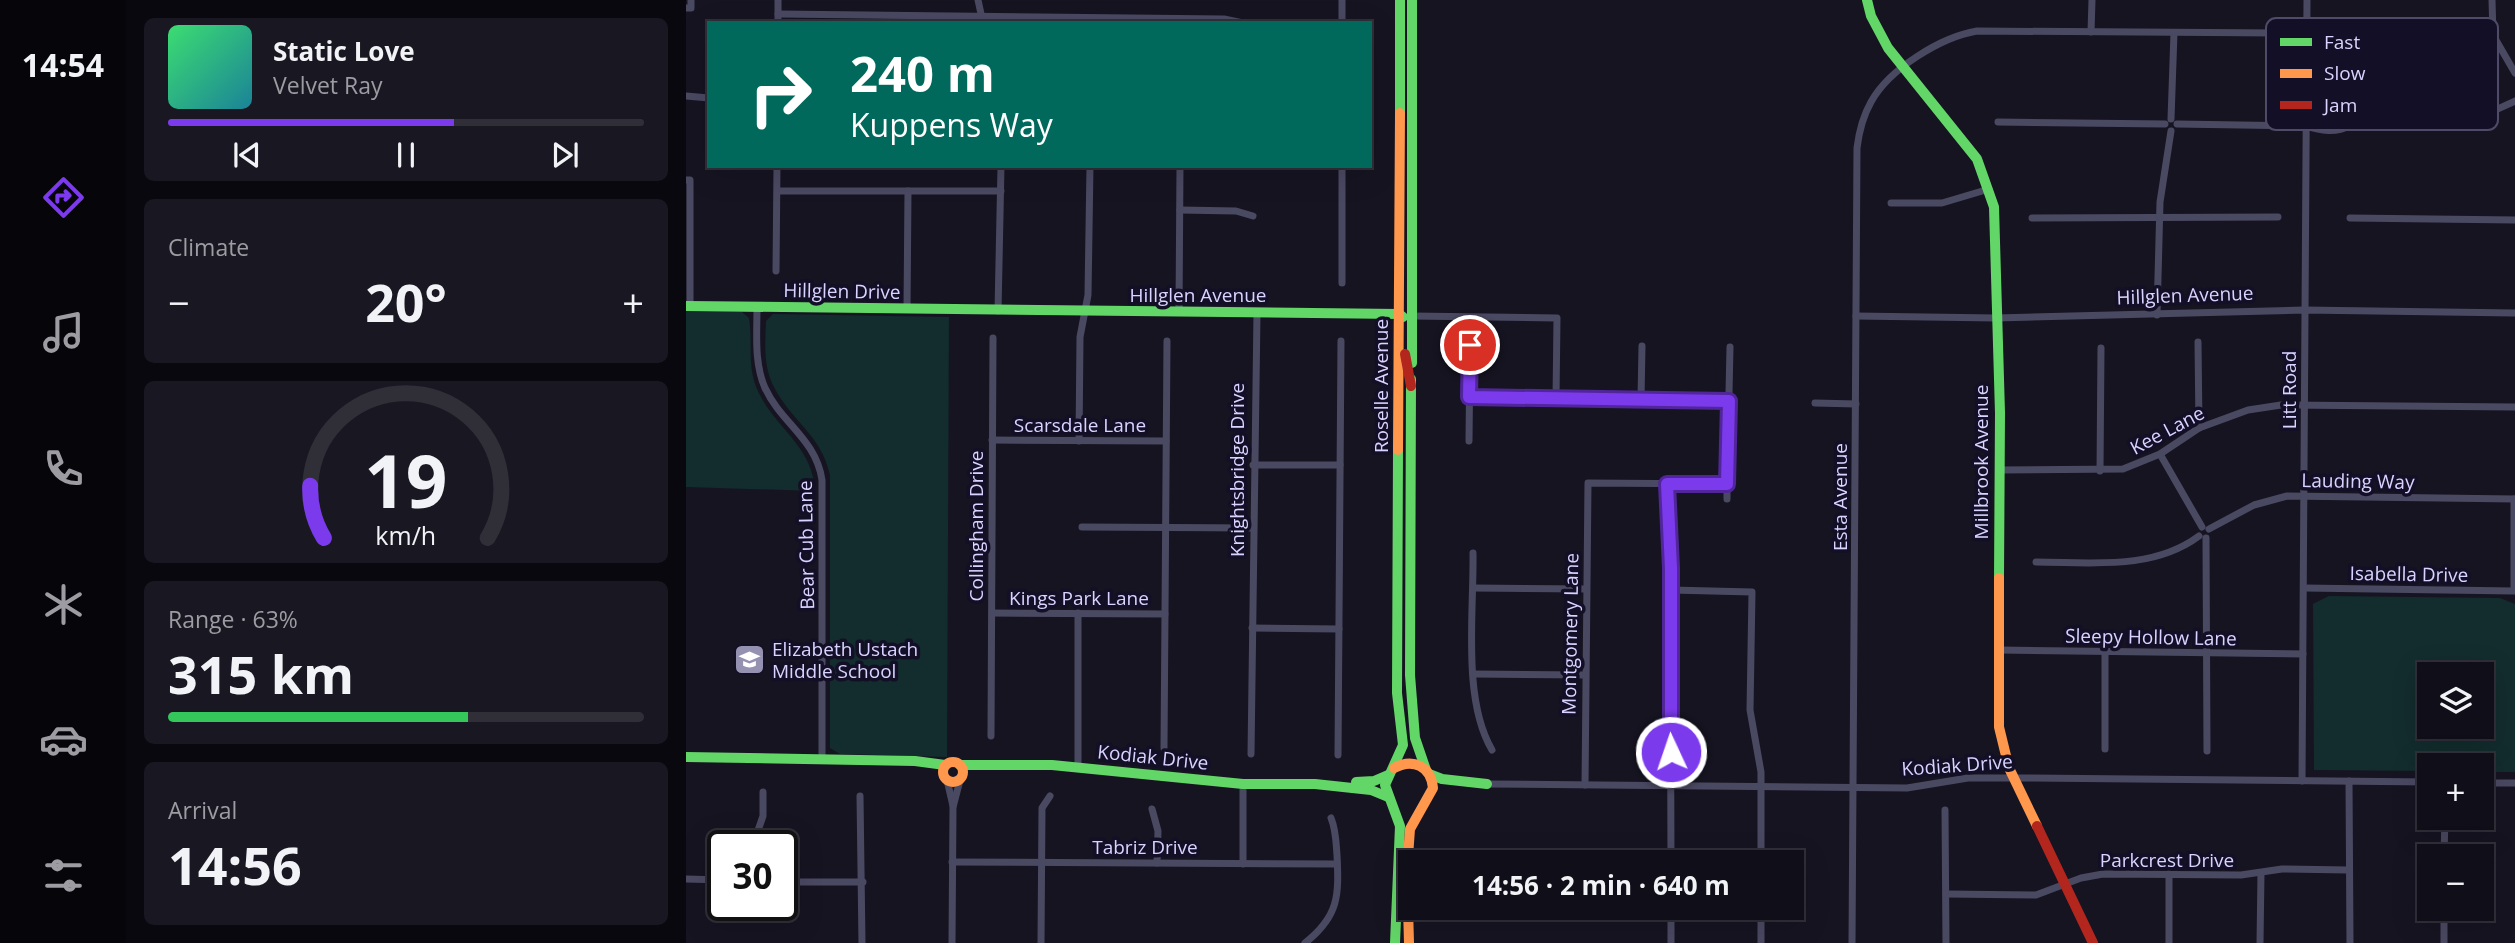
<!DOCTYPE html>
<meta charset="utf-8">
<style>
body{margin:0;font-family:"Open Sans",sans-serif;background:#191822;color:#f1f3f6;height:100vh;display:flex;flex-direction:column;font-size:26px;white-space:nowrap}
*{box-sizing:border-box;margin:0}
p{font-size:23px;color:#9c9ca2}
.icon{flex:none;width:38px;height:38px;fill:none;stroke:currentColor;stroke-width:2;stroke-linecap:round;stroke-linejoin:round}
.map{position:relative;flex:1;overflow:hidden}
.sheet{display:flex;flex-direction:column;gap:18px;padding:18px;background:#09080e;width:560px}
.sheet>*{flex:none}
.hud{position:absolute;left:21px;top:21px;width:665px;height:147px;border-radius:0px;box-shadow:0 7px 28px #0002,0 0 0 2px #302f38;background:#00695c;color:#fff;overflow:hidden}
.fabs{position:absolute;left:1731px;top:662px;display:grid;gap:14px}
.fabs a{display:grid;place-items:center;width:77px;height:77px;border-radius:0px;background:#100f19;box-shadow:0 7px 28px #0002,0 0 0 2px #302f38;font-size:35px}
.speed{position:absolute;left:21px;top:830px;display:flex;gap:14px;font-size:35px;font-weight:700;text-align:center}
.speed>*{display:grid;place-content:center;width:91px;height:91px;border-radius:50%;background:#100f19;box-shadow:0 7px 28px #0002,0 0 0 2px #302f38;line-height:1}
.speed .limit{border:4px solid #111;border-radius:10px;background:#fff;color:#111}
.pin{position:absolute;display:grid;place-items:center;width:60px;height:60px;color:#fff;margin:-30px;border:4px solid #fff;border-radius:50%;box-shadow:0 2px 7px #0007}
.me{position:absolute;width:77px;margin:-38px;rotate:357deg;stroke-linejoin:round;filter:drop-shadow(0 0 5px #0008)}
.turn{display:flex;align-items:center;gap:24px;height:147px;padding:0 28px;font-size:32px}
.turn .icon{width:91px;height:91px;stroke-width:2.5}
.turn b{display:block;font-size:49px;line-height:60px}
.big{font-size:52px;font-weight:700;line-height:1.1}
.sheet .card{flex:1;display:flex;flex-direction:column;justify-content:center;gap:10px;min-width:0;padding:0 24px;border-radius:10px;background:#191822}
.sheet .dial{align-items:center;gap:0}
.dial svg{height:182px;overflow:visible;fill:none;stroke:#302f38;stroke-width:7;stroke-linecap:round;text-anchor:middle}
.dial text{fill:#f1f3f6;stroke:none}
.song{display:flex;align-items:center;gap:21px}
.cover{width:84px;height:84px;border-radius:10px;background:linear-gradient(135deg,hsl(140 70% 55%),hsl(190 70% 35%))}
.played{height:7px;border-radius:4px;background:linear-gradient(90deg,#7c3aed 60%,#302f38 60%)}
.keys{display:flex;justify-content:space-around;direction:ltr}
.heat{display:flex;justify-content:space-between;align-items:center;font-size:38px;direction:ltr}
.charge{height:10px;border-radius:5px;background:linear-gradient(90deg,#34c759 63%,#302f38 0)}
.trip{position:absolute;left:712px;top:850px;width:406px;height:70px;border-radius:0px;background:#100f19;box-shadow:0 7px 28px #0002,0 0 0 2px #302f38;font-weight:700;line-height:70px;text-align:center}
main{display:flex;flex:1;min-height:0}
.menu{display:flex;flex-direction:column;width:126px;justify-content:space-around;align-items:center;background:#06060a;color:#9c9ca2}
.menu .icon{width:49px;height:49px}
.menu .current{color:#7c3aed}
.menu b{font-size:32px;color:#f1f3f6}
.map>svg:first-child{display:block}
.green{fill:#132c2d;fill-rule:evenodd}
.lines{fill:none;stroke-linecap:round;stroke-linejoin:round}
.street{stroke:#4a4962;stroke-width:7}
.fast{stroke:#63d668;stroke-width:10}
.slow{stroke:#ff974d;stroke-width:10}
.jam{stroke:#b3261e;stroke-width:10}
.route-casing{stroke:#51269a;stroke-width:18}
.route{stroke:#7c3aed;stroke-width:12}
.labels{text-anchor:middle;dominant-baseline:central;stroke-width:7;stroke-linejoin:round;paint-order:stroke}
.street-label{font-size:19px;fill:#d9d4ff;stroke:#130f26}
.poi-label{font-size:19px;fill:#d9d4ff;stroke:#130f26;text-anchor:start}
.key{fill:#130f26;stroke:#4e4a67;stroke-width:2}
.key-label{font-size:19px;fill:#d9d4ff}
</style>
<main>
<nav class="menu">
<b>14:54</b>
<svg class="icon current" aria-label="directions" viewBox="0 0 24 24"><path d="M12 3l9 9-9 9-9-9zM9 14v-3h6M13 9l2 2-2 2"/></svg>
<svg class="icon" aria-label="music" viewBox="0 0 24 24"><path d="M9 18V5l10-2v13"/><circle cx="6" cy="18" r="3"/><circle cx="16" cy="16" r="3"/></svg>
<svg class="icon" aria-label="phone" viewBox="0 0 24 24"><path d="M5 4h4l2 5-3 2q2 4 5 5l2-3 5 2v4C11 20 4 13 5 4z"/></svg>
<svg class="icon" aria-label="climate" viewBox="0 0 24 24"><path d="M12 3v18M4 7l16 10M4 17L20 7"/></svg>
<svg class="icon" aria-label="car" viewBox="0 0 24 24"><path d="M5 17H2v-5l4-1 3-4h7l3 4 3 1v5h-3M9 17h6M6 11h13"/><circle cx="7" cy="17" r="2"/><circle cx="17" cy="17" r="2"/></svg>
<svg class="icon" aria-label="filters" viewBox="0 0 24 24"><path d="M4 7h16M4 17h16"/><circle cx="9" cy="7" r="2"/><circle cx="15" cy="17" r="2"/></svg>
</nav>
<section class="sheet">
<div class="card">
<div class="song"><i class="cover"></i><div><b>Static Love</b><p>Velvet Ray</p></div></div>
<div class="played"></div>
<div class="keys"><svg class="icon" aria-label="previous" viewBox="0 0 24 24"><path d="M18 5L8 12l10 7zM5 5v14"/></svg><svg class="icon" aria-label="pause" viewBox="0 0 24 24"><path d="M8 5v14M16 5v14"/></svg><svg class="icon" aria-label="next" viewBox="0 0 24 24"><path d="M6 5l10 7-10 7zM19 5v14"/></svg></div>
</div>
<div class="card"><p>Climate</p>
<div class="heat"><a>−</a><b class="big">20°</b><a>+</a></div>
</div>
<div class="card dial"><svg viewBox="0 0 100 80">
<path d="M14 69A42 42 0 1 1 86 69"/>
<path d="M14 69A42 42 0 0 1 8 46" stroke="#7c3aed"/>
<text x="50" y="56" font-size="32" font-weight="700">19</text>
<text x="50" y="72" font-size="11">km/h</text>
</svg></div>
<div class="card"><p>Range · 63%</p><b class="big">315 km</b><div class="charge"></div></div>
<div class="card"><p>Arrival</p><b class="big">14:56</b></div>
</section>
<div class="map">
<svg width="1829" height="943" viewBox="0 0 1829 943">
<rect width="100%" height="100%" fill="#161421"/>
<g class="green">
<path d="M0,309L56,312L63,318C67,342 61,365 71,389C88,428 127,445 129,491L0,487Z"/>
<path d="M87,314L263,317L261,757L154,754L144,748V475C135,434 105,421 88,387C77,366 79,344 80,321Z"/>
<path d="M1643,596L1814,598L1829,604V772H1796V765H1743V771L1628,770L1627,604ZM1743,674H1796V726H1743Z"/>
</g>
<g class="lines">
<g class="street">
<polyline points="292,0 297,23"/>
<polyline points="656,0 656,23"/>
<polyline points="1806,0 1807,35 1829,73"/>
<polyline points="0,8 5,8 5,0"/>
<polyline points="92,14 538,19 557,23"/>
<polyline points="92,23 92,0"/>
<polyline points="1405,32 1406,0"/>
<polyline points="1665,34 1807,35"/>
<polyline points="0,96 23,98"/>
<polyline points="1485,119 1488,33"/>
<polyline points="1312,122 1479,124"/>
<path d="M1491,124L1621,126L1653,123L1663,126C1722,126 1775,129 1829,101"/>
<path d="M1621,126C1634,131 1651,133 1663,126"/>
<polyline points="656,166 656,283"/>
<polyline points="0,180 4,180 4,306"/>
<polyline points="92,191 315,191"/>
<polyline points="1205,203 1256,203 1303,189"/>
<polyline points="494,210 550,211 567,216"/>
<polyline points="1346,218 1592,217"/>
<polyline points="1664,218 1829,220"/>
<polyline points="90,271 91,166"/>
<path d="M71,307C71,334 68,363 79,388C95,423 130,439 136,480V760"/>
<polyline points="221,309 222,191"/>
<polyline points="312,311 315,166"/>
<polyline points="493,312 494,166"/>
<polyline points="1471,315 1474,202 1485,131"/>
<polyline points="726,316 871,318 870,398"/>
<polyline points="1170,316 1310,318 1618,310 1829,313"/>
<polyline points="1512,342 1513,428"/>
<polyline points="784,397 1043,401"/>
<polyline points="955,399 956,346"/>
<polyline points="1129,403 1170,404"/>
<polyline points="306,440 480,441"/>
<polyline points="393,441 394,337 402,295 404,166"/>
<polyline points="783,441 784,345"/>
<polyline points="1474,454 1516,527"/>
<polyline points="567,465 654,465"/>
<polyline points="1314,470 1437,469 1474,454 1513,428 1562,410 1595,405 1829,407"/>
<polyline points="1414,471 1415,348"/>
<polyline points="981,484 984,546 985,863"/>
<polyline points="1041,484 1044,347"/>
<polyline points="396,527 567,528"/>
<polyline points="1523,529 1568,505 1601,496 1829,499"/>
<polyline points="1520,538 1521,751"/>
<path d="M787,553C788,612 776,699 806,750"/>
<path d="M1350,562C1404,562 1466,571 1513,536"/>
<polyline points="787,588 900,589"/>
<polyline points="1618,588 1828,591 1828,499"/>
<polyline points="985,590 1066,592 1064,710 1075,772 1075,863"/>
<polyline points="306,613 479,614"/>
<polyline points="566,628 653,629"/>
<polyline points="1313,650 1617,654"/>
<polyline points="787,674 898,675"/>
<polyline points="305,736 307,338"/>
<polyline points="478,748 481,341"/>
<polyline points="1419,749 1419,652"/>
<polyline points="565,754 571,313"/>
<polyline points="652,755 655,341"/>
<polyline points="392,767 392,613"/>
<polyline points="261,780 267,806"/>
<polyline points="1616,781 1621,0"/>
<polyline points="1663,781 1664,943"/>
<polyline points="1796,783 1829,783"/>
<polyline points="801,784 1221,788 1282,778 1343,778 1743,782"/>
<polyline points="899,785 902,483 1041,484 1041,499"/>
<polyline points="174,796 176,943"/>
<polyline points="466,809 472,831 471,863"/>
<polyline points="1259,810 1260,943"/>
<polyline points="67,845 77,816 77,792"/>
<polyline points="1758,856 1759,817"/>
<polyline points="266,862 651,864"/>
<polyline points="557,864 557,784"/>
<polyline points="0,879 37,880"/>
<polyline points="96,882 177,882"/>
<polyline points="1260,894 1350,895 1395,878 1417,874 1555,875 1596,869 1662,870"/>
<polyline points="266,943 267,807 274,780"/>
<polyline points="355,943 356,808 364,796"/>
<path d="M619,943C653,916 653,896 651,855C650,842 650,830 645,818"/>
<polyline points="985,943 985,908"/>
<polyline points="1075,943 1075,908"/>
<path d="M1166,943L1171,148C1173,132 1177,116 1185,102C1203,69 1255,37 1291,31L1593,33"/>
<polyline points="1483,943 1483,874"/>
<polyline points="1574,943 1575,873"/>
<polyline points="1758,943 1758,908"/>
</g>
<g class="fast">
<polyline points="726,0 726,363"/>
<polyline points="1181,0 1185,16 1202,48 1291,159 1308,207 1314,413 1313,578"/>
<polyline points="714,113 714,0"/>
<polyline points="0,306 713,314 717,317"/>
<polyline points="725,379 724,675 729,738 740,770"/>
<polyline points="0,757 229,761 259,765"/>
<polyline points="274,765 366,765 557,784 629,784 685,790 702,797"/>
<polyline points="743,774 756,779 801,784"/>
<polyline points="670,782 688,781 702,775"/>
<polyline points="709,943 714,826 699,785 717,745 711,693 712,450"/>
</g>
<g class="slow">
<polyline points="712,450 714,113"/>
<polyline points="1313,578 1313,727 1323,768 1351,826"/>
<circle cx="267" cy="772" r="10"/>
<path d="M708,768C727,758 745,766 747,788L724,829L721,871L723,943"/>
</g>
<g class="jam">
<polyline points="719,354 725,386"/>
<polyline points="1351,826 1407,943"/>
</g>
</g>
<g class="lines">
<defs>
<polyline id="route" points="784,345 783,397 1043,401 1041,484 981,484 985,568 985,752"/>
</defs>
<use href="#route" class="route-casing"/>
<use href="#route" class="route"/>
</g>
<defs>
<symbol id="school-square" viewBox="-11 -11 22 22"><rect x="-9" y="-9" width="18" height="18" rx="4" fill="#9591b1" stroke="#130f26"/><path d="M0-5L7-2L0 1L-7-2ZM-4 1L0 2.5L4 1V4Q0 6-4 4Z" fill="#fff"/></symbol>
</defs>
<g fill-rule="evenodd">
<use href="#school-square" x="46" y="642" width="35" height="35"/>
</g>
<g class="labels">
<g class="street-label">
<text transform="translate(156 291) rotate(1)">Hillglen Drive</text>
<text x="512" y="295">Hillglen Avenue</text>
<text transform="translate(1499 295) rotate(-2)">Hillglen Avenue</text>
<text transform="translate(695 386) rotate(-90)">Roselle Avenue</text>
<text transform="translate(1603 390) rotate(-90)">Litt Road</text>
<text x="394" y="425">Scarsdale Lane</text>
<text transform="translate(1481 430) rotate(-28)">Kee Lane</text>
<text transform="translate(1295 462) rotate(-90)">Millbrook Avenue</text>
<text transform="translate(551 470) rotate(-90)">Knightsbridge Drive</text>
<text transform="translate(1672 481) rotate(1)">Lauding Way</text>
<text transform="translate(1154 497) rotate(-90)">Esta Avenue</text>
<text transform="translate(290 526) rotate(-90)">Collingham Drive</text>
<text transform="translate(120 545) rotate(-91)">Bear Cub Lane</text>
<text transform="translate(1723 574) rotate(1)">Isabella Drive</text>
<text x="393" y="598">Kings Park Lane</text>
<text transform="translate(884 634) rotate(-89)">Montgomery Lane</text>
<text transform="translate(1465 637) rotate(1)">Sleepy Hollow Lane</text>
<text transform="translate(467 757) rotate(6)">Kodiak Drive</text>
<text transform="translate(1271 765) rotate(-4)">Kodiak Drive</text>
<text x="459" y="847">Tabriz Drive</text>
<text x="1481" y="860">Parkcrest Drive</text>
</g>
<g class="poi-label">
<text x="86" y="649">Elizabeth Ustach<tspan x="86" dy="22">Middle School</tspan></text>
</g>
</g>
<rect x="1580" y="18" width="232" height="112" rx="10" class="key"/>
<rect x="1594" y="38" width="32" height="8" fill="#63d668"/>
<rect x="1594" y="69" width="32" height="9" fill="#ff974d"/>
<rect x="1594" y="101" width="32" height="8" fill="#b3261e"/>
<g class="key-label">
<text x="1638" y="49">Fast</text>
<text x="1638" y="80">Slow</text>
<text x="1638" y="112">Jam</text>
</g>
</svg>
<div class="fabs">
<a><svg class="icon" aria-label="layers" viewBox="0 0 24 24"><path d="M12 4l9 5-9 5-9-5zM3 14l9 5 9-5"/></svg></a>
<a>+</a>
<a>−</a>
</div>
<div class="speed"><div class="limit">30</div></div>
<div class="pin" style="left:784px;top:345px;background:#d93025"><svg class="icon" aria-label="arrive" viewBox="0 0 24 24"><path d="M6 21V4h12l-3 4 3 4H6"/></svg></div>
<svg class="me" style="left:985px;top:752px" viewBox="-20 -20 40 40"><circle r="17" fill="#7c3aed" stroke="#fff" stroke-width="3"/><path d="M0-11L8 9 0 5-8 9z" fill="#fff"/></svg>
<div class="trip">14:56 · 2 min · 640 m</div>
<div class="hud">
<div class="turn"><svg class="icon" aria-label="right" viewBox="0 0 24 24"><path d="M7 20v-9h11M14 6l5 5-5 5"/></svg><div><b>240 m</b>Kuppens Way</div></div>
</div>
</div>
</main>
